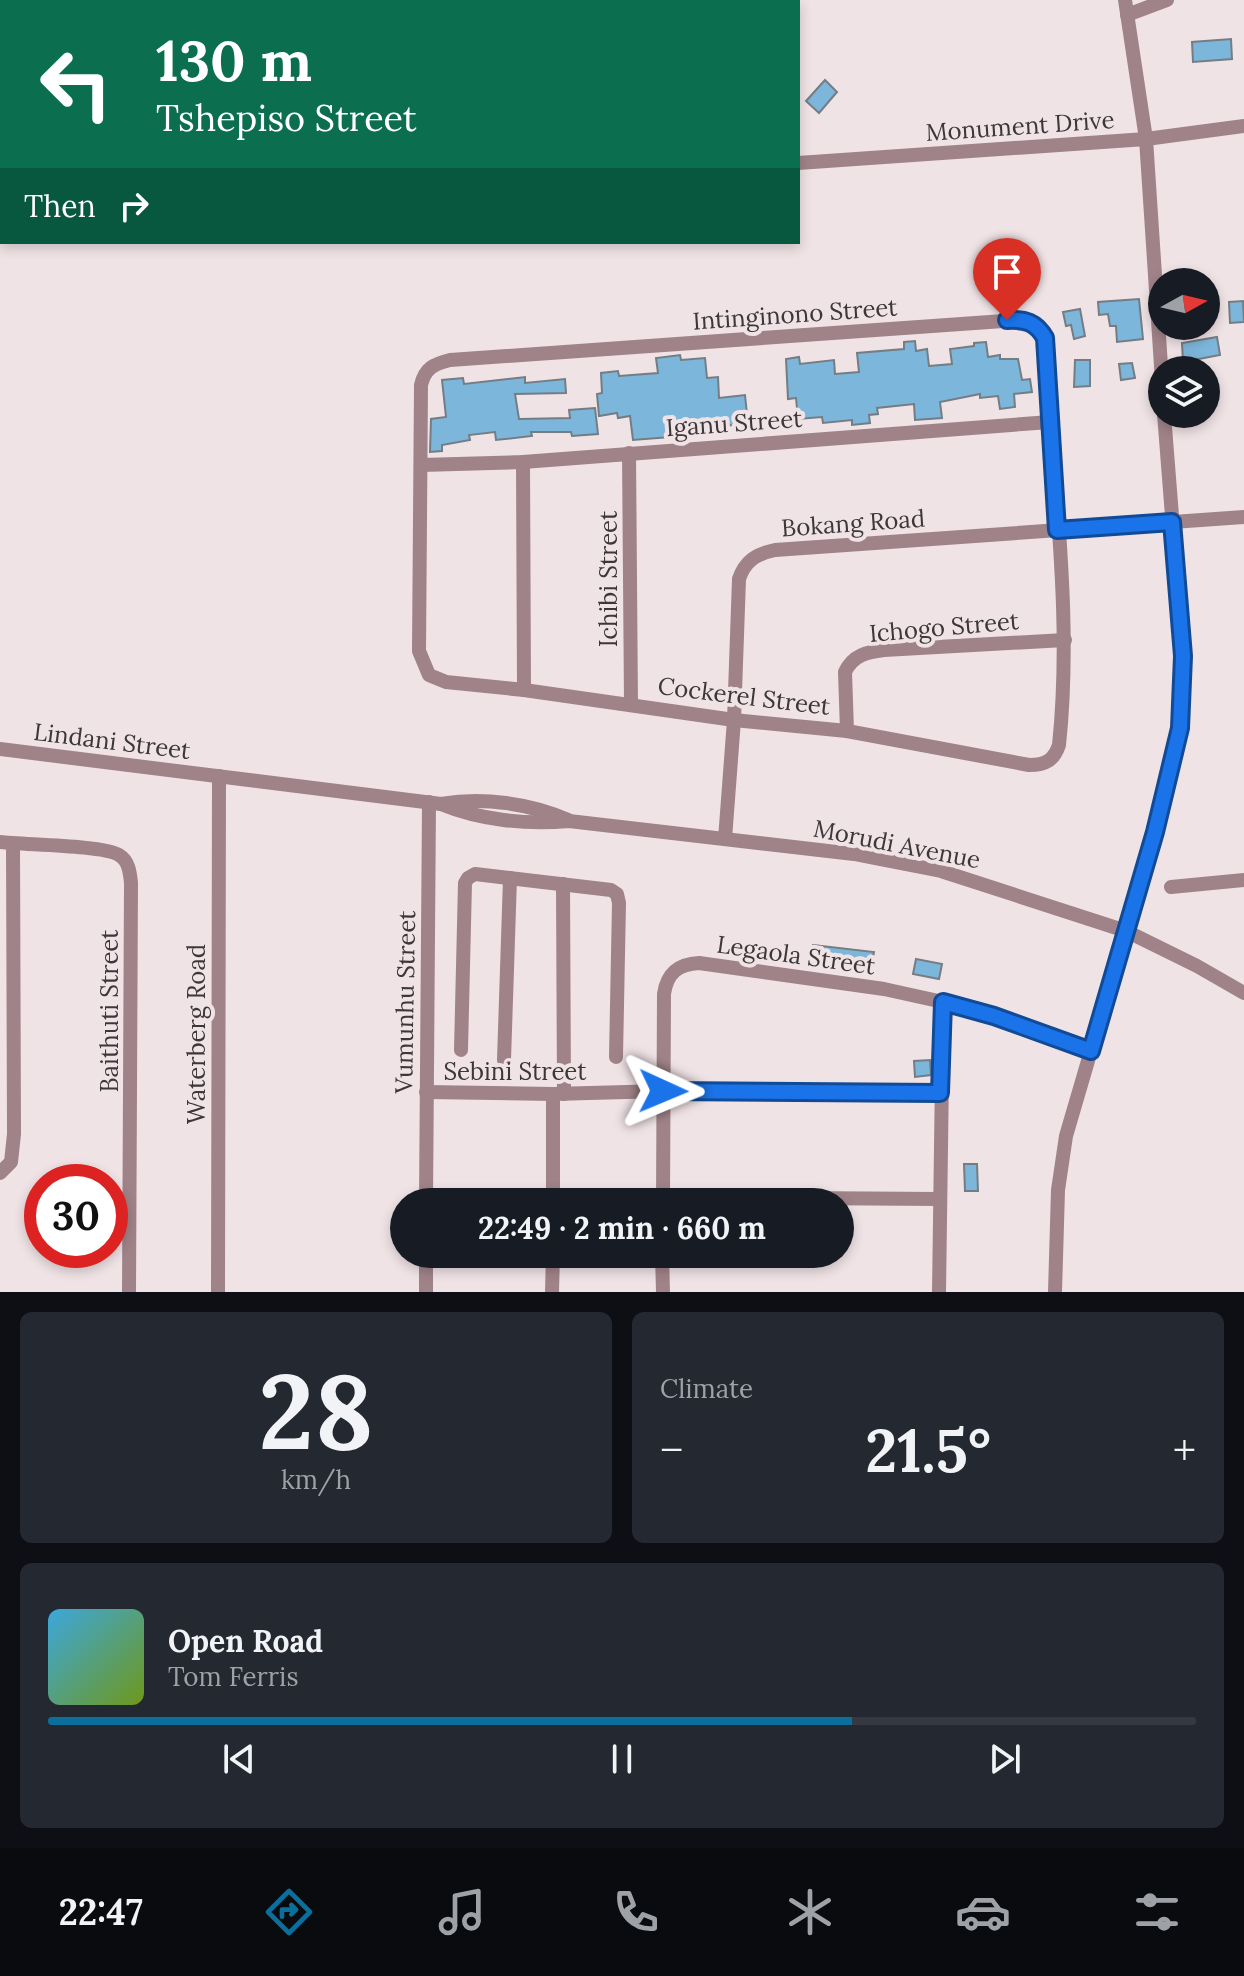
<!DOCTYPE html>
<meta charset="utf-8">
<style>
body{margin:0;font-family:Lora,serif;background:#242831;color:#f1f3f6;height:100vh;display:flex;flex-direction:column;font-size:30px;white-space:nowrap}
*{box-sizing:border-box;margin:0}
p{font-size:26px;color:#9ea1a6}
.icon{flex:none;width:44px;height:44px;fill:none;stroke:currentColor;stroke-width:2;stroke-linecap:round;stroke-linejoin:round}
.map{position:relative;height:1292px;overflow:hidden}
.details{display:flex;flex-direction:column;gap:20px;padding:20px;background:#0d0f14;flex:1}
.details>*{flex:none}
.hud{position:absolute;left:0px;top:0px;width:800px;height:244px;box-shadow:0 4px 12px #0003;background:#0b6e4f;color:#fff;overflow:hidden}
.needle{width:52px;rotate:82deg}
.buttons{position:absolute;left:1148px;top:268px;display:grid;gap:16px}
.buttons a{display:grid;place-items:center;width:72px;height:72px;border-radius:50%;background:#171b24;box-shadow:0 4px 12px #0003;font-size:40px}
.speed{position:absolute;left:24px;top:1164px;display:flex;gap:16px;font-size:40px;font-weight:700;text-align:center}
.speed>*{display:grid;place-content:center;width:104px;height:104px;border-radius:50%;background:#171b24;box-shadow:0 4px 12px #0003;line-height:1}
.speed .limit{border:12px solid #d22;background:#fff;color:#111}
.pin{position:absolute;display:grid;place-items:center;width:68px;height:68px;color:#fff;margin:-82px -34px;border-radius:50% 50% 50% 0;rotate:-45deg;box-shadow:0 0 8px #0007}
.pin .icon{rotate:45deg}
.me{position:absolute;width:88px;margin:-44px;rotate:91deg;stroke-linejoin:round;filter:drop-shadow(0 0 6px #0008)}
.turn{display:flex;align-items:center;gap:28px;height:168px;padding:0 24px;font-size:36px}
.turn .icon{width:104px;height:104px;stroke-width:2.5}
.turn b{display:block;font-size:56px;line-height:68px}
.then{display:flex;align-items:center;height:76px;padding:0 24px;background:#0003;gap:16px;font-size:30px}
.big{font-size:60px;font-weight:700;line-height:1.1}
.details .tile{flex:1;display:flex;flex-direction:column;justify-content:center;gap:12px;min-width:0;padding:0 28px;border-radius:12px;background:#242831}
.details .dial{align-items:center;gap:0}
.dial b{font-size:104px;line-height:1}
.song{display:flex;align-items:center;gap:24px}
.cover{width:96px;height:96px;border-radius:12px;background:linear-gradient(135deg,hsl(200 70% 55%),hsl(80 70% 35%))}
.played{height:8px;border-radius:4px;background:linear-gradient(90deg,#0b6f9d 70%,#363941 70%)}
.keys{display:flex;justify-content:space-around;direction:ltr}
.heat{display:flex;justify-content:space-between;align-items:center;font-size:44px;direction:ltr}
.details .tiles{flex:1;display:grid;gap:20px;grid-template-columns:1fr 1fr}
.tile:last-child{grid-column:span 2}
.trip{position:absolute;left:390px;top:1188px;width:464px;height:80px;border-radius:40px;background:#171b24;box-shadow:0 4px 12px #0003;font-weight:700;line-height:80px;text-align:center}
.tabs{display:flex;height:128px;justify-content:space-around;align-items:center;background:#090b0e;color:#9ea1a6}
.tabs .icon{width:56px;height:56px}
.tabs .on{color:#0b6f9d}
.tabs b{font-size:36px;color:#f1f3f6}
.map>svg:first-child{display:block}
.building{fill:#7cb6da;stroke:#747d83;stroke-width:2}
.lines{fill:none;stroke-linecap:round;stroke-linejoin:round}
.minor{stroke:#a08389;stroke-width:14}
.route-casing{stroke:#114b97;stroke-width:20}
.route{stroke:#1a73e8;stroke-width:14}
.labels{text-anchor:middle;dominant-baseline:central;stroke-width:8;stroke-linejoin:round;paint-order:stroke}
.street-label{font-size:24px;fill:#3c3738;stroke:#f0e3e6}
</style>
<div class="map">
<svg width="1244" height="1292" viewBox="0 0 1244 1292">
<rect width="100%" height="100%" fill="#f0e3e6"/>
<g class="building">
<polygon points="1231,39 1232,59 1193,62 1192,42"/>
<polygon points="825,80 837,92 819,113 806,101"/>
<polygon points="1139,299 1143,339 1117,342 1116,326 1110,326 1108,314 1099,315 1098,302"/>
<polygon points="1243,301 1244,322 1230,323 1229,302"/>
<polygon points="1080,309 1085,336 1074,339 1071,325 1066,326 1063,312"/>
<polygon points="1217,337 1220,355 1183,362 1182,343"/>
<polygon points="915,341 916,351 927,349 929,366 952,364 950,349 974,346 974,343 986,342 988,357 1000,355 1000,359 1018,359 1022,380 1030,379 1032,392 1014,394 1015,407 1000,409 998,396 980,398 980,394 940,402 942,418 915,420 914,404 877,408 878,414 869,415 870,423 852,425 852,420 823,423 822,417 798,419 796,398 788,399 786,359 799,357 800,364 834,360 835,374 859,372 857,353 904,349 904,342"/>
<polygon points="680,355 681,360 705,358 707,378 718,377 719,398 745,395 748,424 721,426 722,433 633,440 630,416 618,418 617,413 599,416 597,394 602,393 601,373 618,371 619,376 658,373 656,358"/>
<polygon points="1075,360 1090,360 1090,386 1074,387"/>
<polygon points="1132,363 1135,378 1121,380 1119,364"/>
<polygon points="525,377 525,383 565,379 566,393 515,394 519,419 570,418 569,410 595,408 598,434 572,436 571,432 531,432 532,436 496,440 495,432 469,435 470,440 442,445 442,451 430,452 431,419 446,417 442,380 463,378 464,384"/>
<polygon points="813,945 874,952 871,966 812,959"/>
<polygon points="916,959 942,964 939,979 913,974"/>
<polygon points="930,1060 931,1075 915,1077 914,1061"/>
<polygon points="964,1164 977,1164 978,1191 965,1191"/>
</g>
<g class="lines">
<g class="minor">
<polyline points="1125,0 1146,139 1162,381"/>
<polyline points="152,2 152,0"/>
<polyline points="1127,15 1167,0"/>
<polyline points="798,163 1146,139 1244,126"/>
<path d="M1018,320C1036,322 1043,331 1047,348C1052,480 1073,613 1059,745C1054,760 1046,765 1029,765L847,731L734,720L524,690L446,682L429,675L419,651L421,385C425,368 434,364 450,360Z"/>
<polyline points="629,453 631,704"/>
<polyline points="523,462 524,690"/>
<polyline points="421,465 523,462 1050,422"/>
<path d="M847,731L845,672C853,655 867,652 884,650L1065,640"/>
<path d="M0,749L441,804C483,797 529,803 568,820"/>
<path d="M441,804C480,820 526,825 569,821L854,854L941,871L1126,931L1197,966L1244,993"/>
<path d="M725,839L734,720L739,579C745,561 756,554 775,550L1244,517"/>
<path d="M0,842C24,845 102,845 119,855C129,861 130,873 131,883L129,1292"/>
<polyline points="563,884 564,1094"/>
<polyline points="1171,887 1244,880"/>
<polyline points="461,1050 465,883 468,878 475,874 611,890 617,894 619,903 616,1057"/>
<polyline points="504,1060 510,878"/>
<polyline points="426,1092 553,1094 663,1091 940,1093"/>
<polyline points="0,1173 11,1162 14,1134 13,844"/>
<polyline points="663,1197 939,1199"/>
<polyline points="426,1202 429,802"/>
<polyline points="553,1202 553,1094"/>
<path d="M663,1202L664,994C667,973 678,964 699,963L884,989L943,1002L994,1016L1091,1051"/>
<polyline points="426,1254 426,1292"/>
<polyline points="662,1254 663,1292"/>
<polyline points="218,1292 219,776"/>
<polyline points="552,1292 553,1254"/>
<polyline points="939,1292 943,1002"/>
<polyline points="1055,1292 1058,1190 1066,1136 1155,832 1180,728 1183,656 1164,414"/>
</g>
</g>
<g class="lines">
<defs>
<path id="route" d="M663,1091L940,1093L943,1002L994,1016L1091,1051L1155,832L1180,728L1183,656L1172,522L1057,530L1045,338C1036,322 1025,319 1007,320"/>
</defs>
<use href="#route" class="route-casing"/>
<use href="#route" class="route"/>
</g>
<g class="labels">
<g class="street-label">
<text transform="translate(1020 126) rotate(-4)">Monument Drive</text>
<text transform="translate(795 314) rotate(-4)">Intinginono Street</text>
<text transform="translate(734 423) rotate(-4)">Iganu Street</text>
<text transform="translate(853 523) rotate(-4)">Bokang Road</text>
<text transform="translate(608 579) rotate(-90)">Ichibi Street</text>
<text transform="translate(944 627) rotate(-5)">Ichogo Street</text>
<text transform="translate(744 696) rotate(7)">Cockerel Street</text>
<text transform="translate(112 741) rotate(7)">Lindani Street</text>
<text transform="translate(897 844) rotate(11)">Morudi Avenue</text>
<text transform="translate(796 955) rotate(8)">Legaola Street</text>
<text transform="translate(405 1002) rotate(-89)">Vumunhu Street</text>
<text transform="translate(109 1011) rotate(-90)">Baithuti Street</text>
<text transform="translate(196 1034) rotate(-90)">Waterberg Road</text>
<text x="515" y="1071">Sebini Street</text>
</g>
</g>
</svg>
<div class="buttons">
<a><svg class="needle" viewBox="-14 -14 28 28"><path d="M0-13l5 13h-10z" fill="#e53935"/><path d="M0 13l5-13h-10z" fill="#9ea1a6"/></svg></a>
<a><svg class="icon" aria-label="layers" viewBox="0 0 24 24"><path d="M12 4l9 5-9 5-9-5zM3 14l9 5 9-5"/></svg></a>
</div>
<div class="speed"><div class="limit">30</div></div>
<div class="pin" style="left:1007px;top:320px;background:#d93025"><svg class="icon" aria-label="arrive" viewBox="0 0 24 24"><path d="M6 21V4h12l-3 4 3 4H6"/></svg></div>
<svg class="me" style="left:663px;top:1091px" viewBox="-20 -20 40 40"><path d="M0-17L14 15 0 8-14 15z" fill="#1a73e8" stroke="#fff" stroke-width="4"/></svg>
<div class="trip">22:49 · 2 min · 660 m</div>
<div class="hud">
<div class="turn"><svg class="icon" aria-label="left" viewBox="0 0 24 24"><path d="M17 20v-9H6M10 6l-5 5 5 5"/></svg><div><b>130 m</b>Tshepiso Street</div></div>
<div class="then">Then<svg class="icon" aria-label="right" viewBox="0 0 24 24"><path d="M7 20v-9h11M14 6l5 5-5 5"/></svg></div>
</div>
</div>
<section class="details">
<div class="tiles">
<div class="tile dial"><b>28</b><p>km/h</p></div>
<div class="tile"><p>Climate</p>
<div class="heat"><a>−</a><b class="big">21.5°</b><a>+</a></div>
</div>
<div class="tile">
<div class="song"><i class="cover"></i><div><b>Open Road</b><p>Tom Ferris</p></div></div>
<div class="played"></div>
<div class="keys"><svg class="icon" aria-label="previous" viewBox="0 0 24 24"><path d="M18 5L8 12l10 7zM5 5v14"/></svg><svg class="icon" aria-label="pause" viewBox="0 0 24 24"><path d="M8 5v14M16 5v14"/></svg><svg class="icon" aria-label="next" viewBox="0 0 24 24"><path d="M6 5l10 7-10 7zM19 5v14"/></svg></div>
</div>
</div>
</section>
<nav class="tabs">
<b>22:47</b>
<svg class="icon on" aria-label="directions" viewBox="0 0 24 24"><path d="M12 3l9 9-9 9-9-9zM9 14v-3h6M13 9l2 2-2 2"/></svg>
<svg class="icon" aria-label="music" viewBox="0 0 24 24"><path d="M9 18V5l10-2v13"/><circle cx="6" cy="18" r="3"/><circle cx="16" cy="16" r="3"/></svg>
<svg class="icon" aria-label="phone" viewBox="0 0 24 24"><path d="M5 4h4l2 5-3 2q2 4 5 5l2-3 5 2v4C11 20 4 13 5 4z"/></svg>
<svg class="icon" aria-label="climate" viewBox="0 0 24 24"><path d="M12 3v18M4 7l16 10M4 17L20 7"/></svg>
<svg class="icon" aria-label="car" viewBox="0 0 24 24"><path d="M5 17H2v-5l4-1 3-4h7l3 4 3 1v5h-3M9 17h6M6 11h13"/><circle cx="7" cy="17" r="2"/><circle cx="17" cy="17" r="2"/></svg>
<svg class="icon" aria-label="filters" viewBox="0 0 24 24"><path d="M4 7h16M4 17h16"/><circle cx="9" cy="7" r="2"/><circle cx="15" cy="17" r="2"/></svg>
</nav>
